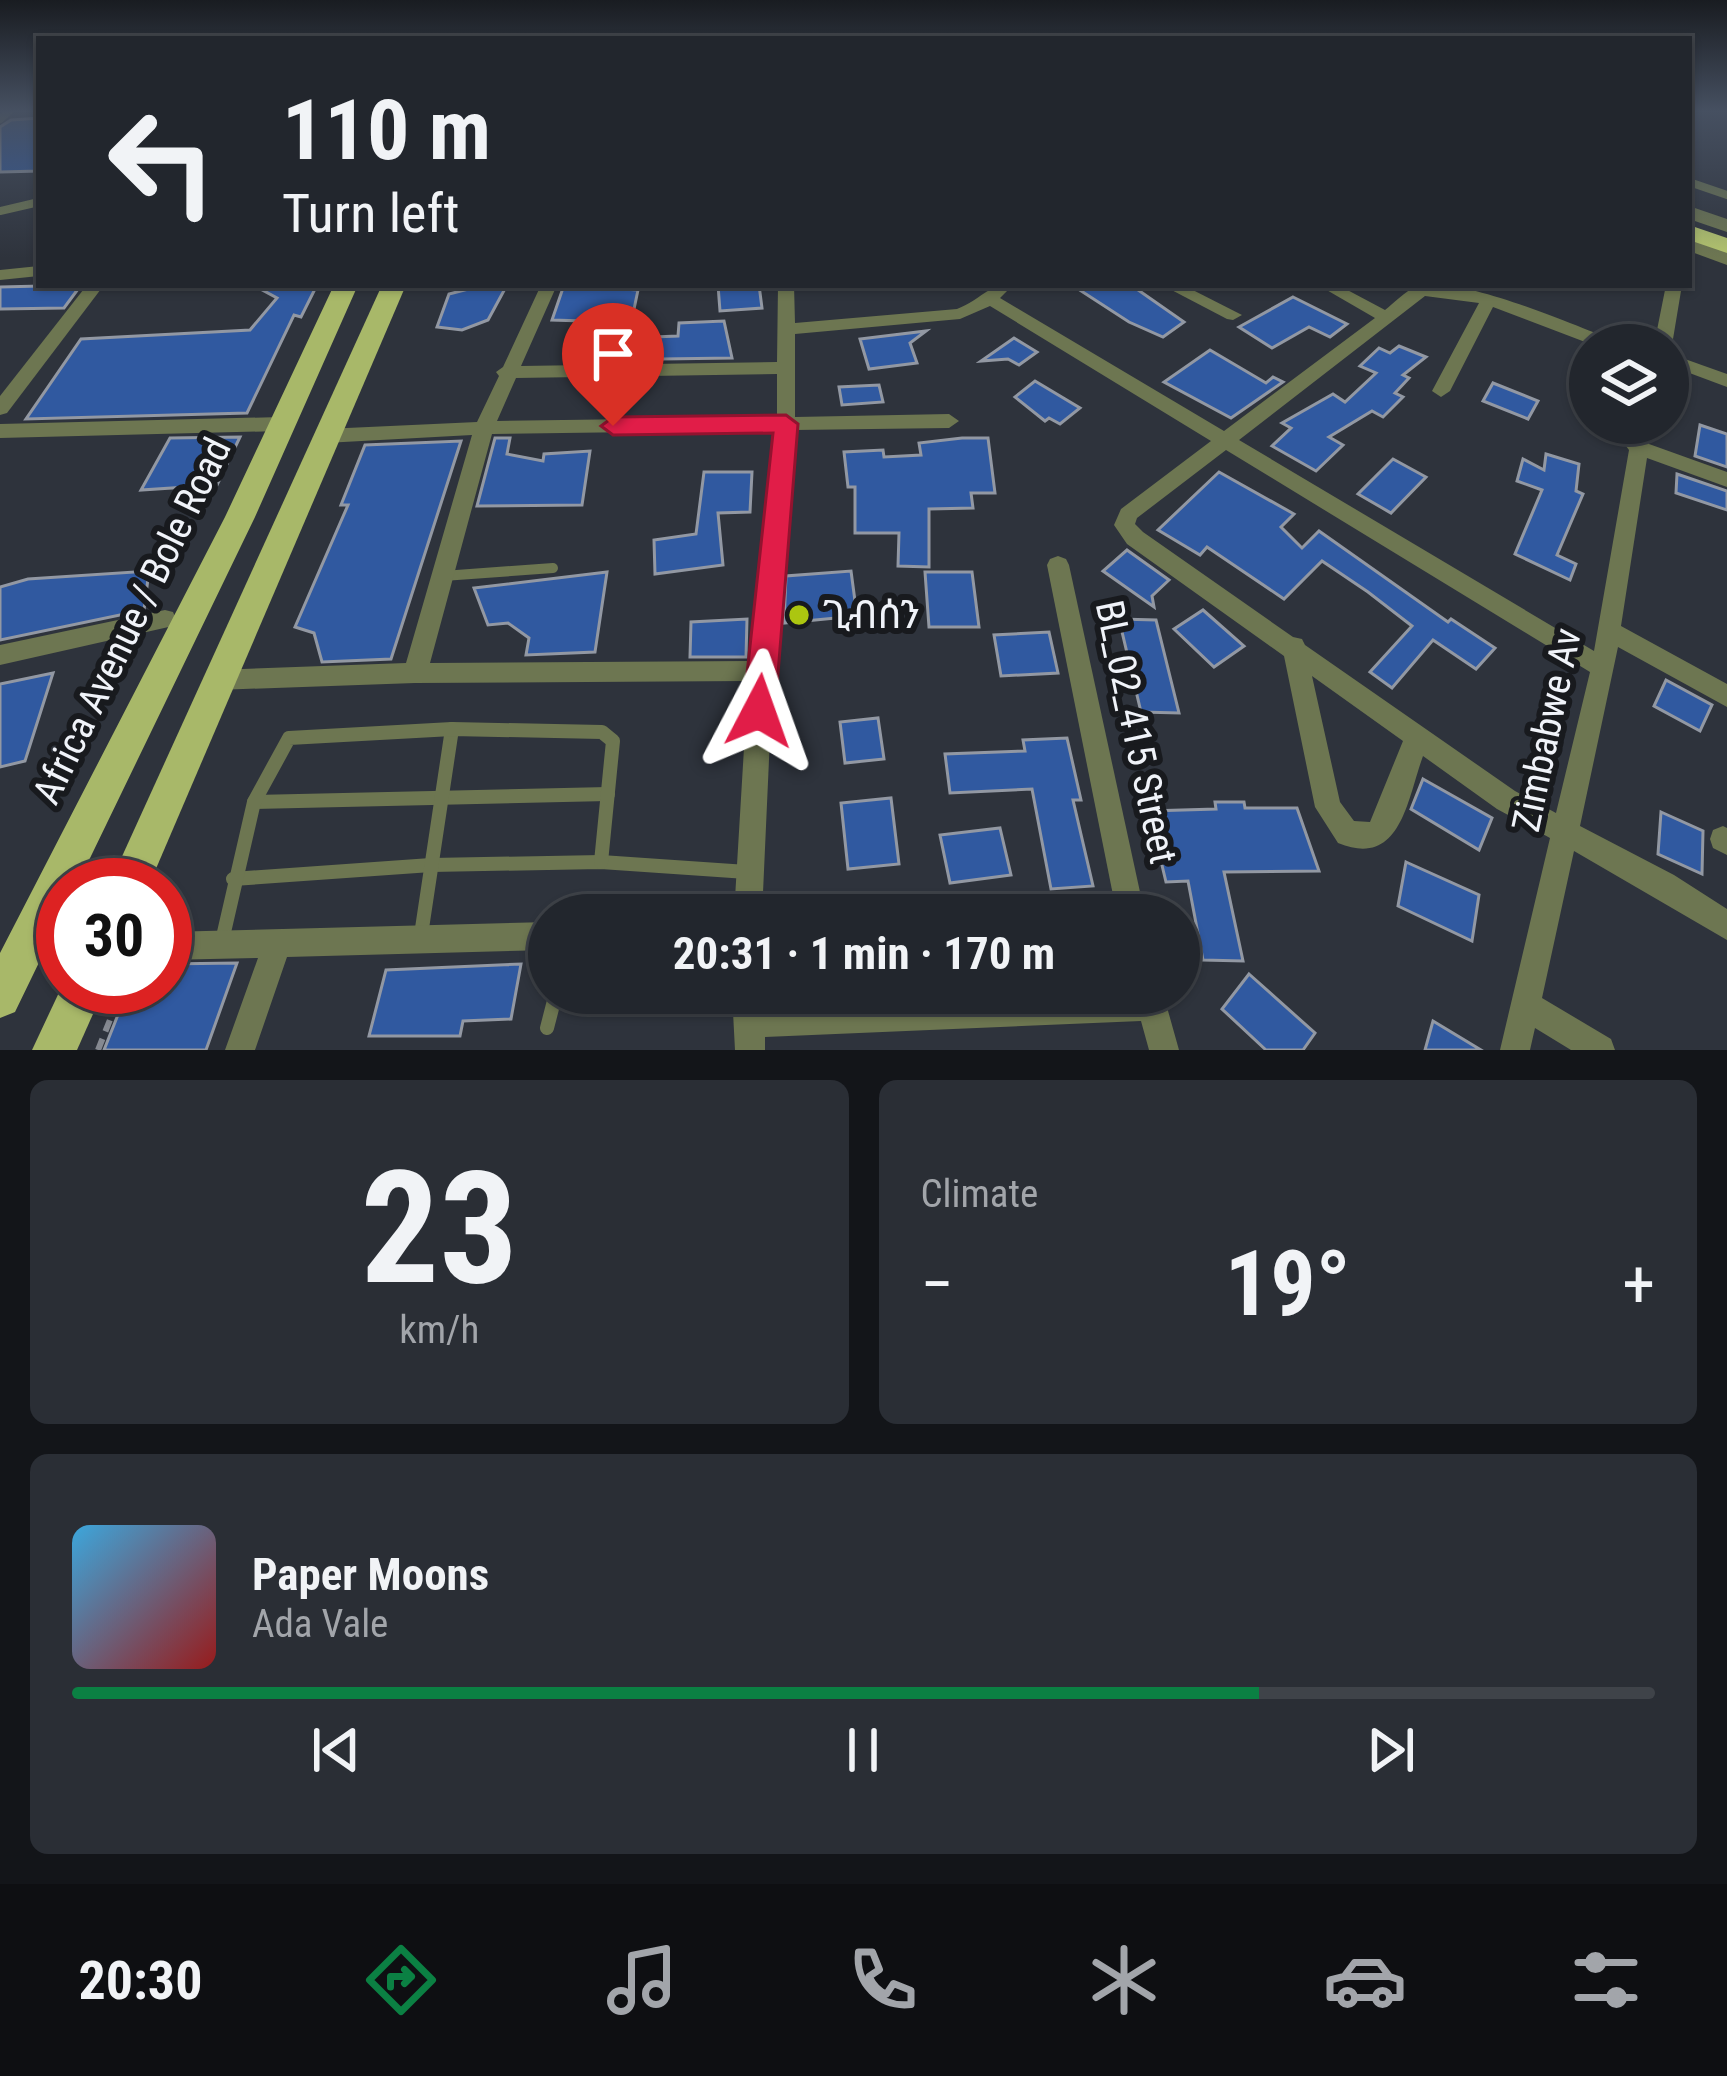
<!DOCTYPE html>
<meta charset="utf-8">
<style>
body{margin:0;font-family:"Roboto Condensed","Noto Sans Ethiopic",sans-serif;background:#2a2e35;color:#f1f3f6;height:100vh;display:flex;flex-direction:column;font-size:45px;white-space:nowrap}
*{box-sizing:border-box;margin:0}
p{font-size:39px;color:#a2a5aa}
.icon{flex:none;width:66px;height:66px;fill:none;stroke:currentColor;stroke-width:2;stroke-linecap:round;stroke-linejoin:round}
.map{position:relative;height:1050px;overflow:hidden}
.side{display:flex;flex-direction:column;gap:30px;padding:30px;background:#131519;flex:1}
.side>*{flex:none}
.guide{position:absolute;left:36px;top:36px;width:1656px;height:252px;border-radius:0px;box-shadow:0 3px 9px #0004,0 0 0 3px #3f4349;background:#22262d;color:#f1f3f6;overflow:hidden}
.buttons{position:absolute;left:1569px;top:324px;display:grid;gap:24px}
.buttons a{display:grid;place-items:center;width:120px;height:120px;border-radius:50%;background:#22262d;box-shadow:0 3px 9px #0004,0 0 0 3px #3f4349;font-size:60px}
.speed{position:absolute;left:36px;top:858px;display:flex;gap:24px;font-size:60px;font-weight:700;text-align:center}
.speed>*{display:grid;place-content:center;width:156px;height:156px;border-radius:50%;background:#22262d;box-shadow:0 3px 9px #0004,0 0 0 3px #3f4349;line-height:1}
.speed .limit{border:18px solid #d22;background:#fff;color:#111}
.pin{position:absolute;display:grid;place-items:center;width:102px;height:102px;color:#fff;margin:-123px -51px;border-radius:50% 50% 50% 0;rotate:-45deg;box-shadow:0 0 12px #0007}
.pin .icon{rotate:45deg}
.me{position:absolute;width:132px;margin:-66px;rotate:4deg;stroke-linejoin:round;filter:drop-shadow(0 0 9px #0008)}
.turn{display:flex;align-items:center;gap:42px;height:252px;padding:0 48px;font-size:54px}
.turn .icon{width:156px;height:156px;stroke-width:2.5}
.turn b{display:block;font-size:84px;line-height:102px}
.big{font-size:90px;font-weight:700;line-height:1.1}
.side .widget{flex:1;display:flex;flex-direction:column;justify-content:center;gap:18px;min-width:0;padding:0 42px;border-radius:18px;background:#2a2e35}
.side .dial{align-items:center;gap:0}
.dial b{font-size:156px;line-height:1}
.song{display:flex;align-items:center;gap:36px}
.cover{width:144px;height:144px;border-radius:18px;background:linear-gradient(135deg,hsl(200 70% 55%),hsl(0 70% 35%))}
.played{height:12px;border-radius:6px;background:linear-gradient(90deg,#0b8043 75%,#3f4349 75%)}
.keys{display:flex;justify-content:space-around;direction:ltr}
.heat{display:flex;justify-content:space-between;align-items:center;font-size:66px;direction:ltr}
.side .tiles{flex:1;display:grid;gap:30px;grid-template-columns:1fr 1fr}
.widget:last-child{grid-column:span 2}
.trip{position:absolute;left:528px;top:894px;width:672px;height:120px;border-radius:60px;background:#22262d;box-shadow:0 3px 9px #0004,0 0 0 3px #3f4349;font-weight:700;line-height:120px;text-align:center}
.tab-bar{display:flex;height:192px;justify-content:space-around;align-items:center;background:#0e0f12;color:#a2a5aa}
.tab-bar .icon{width:84px;height:84px}
.tab-bar .on{color:#0b8043}
.tab-bar b{font-size:54px;color:#f1f3f6}
.map>svg:first-child{display:block}
.building{fill:#3059a0;stroke:#9298a3;stroke-width:3}
.lines{fill:none;stroke-linecap:round;stroke-linejoin:round}
.path{stroke:#858991;stroke-width:6;stroke-dasharray:12 8;stroke-linecap:butt}
.service-far2{stroke:#6d7651;stroke-width:8}
.service-far1{stroke:#6d7651;stroke-width:10}
.service{stroke:#6d7651;stroke-width:14}
.minor{fill:#6d7651;fill-rule:evenodd}
.tertiary{fill:#6d7651;fill-rule:evenodd}
.primary{fill:#a8b869;fill-rule:evenodd}
.trunk{fill:#b4c56e;fill-rule:evenodd}
.route{fill:#e11d48;stroke:#92132f;stroke-width:3}
.poi-dot{fill:#acc610;stroke:#181a1e;stroke-width:4.5}
.labels{text-anchor:middle;dominant-baseline:central;stroke-width:12;stroke-linejoin:round;paint-order:stroke}
.poi-label{font-size:39px;fill:#f0f3f9;stroke:#181a1e;text-anchor:start}
.street-label{font-size:39px;fill:#f0f3f9;stroke:#181a1e}
</style>
<div class="map">
<svg width="1727" height="1050" viewBox="0 0 1727 1050">
<rect width="100%" height="100%" fill="#2e333c"/>
<g class="building">
<polygon points="39,118 39,171 0,172 0,127 11,120"/>
<polygon points="81,285 64,308 0,309 0,287"/>
<polygon points="253,285 317,285 301,317 294,315 247,413 26,419 81,339 250,330 277,298"/>
<polygon points="484,285 507,285 488,320 462,330 437,327 449,294"/>
<polygon points="564,285 638,290 628,338 678,336 679,323 724,321 732,358 589,360 591,351 576,351 583,321 552,320"/>
<polygon points="718,285 759,285 762,308 720,311"/>
<polygon points="1072,285 1131,285 1184,322 1163,337 1129,322"/>
<polygon points="1293,297 1347,324 1330,337 1309,327 1272,348 1239,327"/>
<polygon points="926,331 910,343 917,363 869,369 860,339"/>
<polygon points="1014,338 1037,352 1019,365 1008,359 981,361"/>
<polygon points="1399,346 1426,357 1403,375 1409,378 1395,393 1403,397 1383,417 1372,411 1329,437 1343,445 1316,471 1272,446 1291,428 1282,423 1333,394 1345,402 1376,373 1360,366 1379,348 1390,353"/>
<polygon points="1210,350 1266,383 1273,377 1283,382 1231,418 1164,382"/>
<polygon points="1035,381 1080,408 1060,424 1049,418 1045,421 1015,397"/>
<polygon points="1493,383 1538,401 1528,419 1483,401"/>
<polygon points="879,385 883,402 842,405 839,387"/>
<polygon points="1700,425 1727,434 1727,467 1695,456"/>
<polygon points="240,437 217,485 141,490 170,438"/>
<polygon points="495,438 510,438 507,454 543,461 544,454 590,451 582,505 477,506"/>
<polygon points="962,438 988,438 995,493 971,493 973,508 929,509 929,567 898,566 899,533 855,533 855,487 848,487 844,452 883,450 884,457 921,455 919,443"/>
<polygon points="461,441 391,659 322,662 314,633 295,627 348,505 341,505 365,445"/>
<polygon points="1546,454 1579,464 1576,491 1583,494 1557,555 1576,564 1570,580 1515,554 1542,490 1517,481 1523,459 1544,470"/>
<polygon points="1393,459 1426,477 1391,513 1358,494"/>
<polygon points="704,472 752,472 750,512 718,513 723,565 655,574 654,540 696,534"/>
<polygon points="1219,472 1294,514 1281,527 1302,548 1319,531 1448,622 1451,619 1495,648 1476,669 1433,640 1392,688 1370,672 1412,626 1368,592 1322,561 1284,599 1207,547 1200,555 1158,530"/>
<polygon points="1677,474 1727,491 1727,510 1676,493"/>
<polygon points="1127,550 1169,580 1152,596 1154,607 1103,571"/>
<polygon points="149,571 144,610 0,640 0,587 28,579"/>
<polygon points="851,571 857,616 784,623 786,576"/>
<polygon points="607,572 595,652 526,655 529,638 508,623 488,625 474,588"/>
<polygon points="925,572 972,572 979,627 929,627"/>
<polygon points="1203,610 1244,646 1214,667 1174,629"/>
<polygon points="747,619 746,657 690,657 691,622"/>
<polygon points="1119,619 1156,620 1179,713 1141,712"/>
<polygon points="1049,632 1058,673 1001,676 994,635"/>
<polygon points="53,673 25,761 0,767 0,684"/>
<polygon points="1666,680 1712,705 1700,731 1654,706"/>
<polygon points="878,718 884,759 845,763 840,722"/>
<polygon points="1067,738 1081,800 1073,800 1093,886 1051,889 1032,789 950,793 945,754 1025,751 1023,740"/>
<polygon points="1423,779 1492,818 1479,850 1411,809"/>
<polygon points="891,798 899,864 848,869 841,803"/>
<polygon points="1215,802 1244,802 1245,808 1297,808 1319,871 1224,872 1243,961 1203,960 1188,881 1166,882 1149,811 1216,809"/>
<polygon points="1661,812 1703,831 1702,874 1658,854"/>
<polygon points="1000,828 1011,875 950,883 940,835"/>
<polygon points="1406,862 1479,895 1472,941 1398,906"/>
<polygon points="929,897 931,915 844,915 844,901"/>
<polygon points="237,963 206,1050 104,1050 129,987 165,987 165,964"/>
<polygon points="521,964 511,1019 463,1021 460,1036 369,1036 386,970"/>
<polygon points="1249,974 1315,1033 1303,1050 1266,1050 1222,1009"/>
<polygon points="1433,1021 1481,1050 1425,1050"/>
</g>
<g class="lines">
<polyline class="path" points="98,1050 123,987"/>
<g class="service-far2">
<polyline points="0,119 9,111"/>
<polyline points="1689,182 1727,195"/>
<polyline points="0,211 39,202"/>
</g>
<polyline class="service-far1" points="443,576 553,568"/>
<g class="service">
<polyline points="254,802 608,794"/>
<polyline points="233,879 431,865 601,862 747,872"/>
<polyline points="421,935 452,729"/>
<polyline points="222,941 254,802 289,738 452,729 602,732 613,741 601,862"/>
<polyline points="547,1028 556,993"/>
</g>
<g class="minor">
<polygon points="39,266 39,276 0,280 0,270"/>
<polygon points="87,285 104,285 7,413 0,415 0,396"/>
<path d="M541,285H557L521,366L777,362L778,285H794L795,323L957,309C983,299 985,285 1013,285L1000,298L1224,431L1375,318L1318,285H1338L1385,310C1394,303 1405,291 1416,287C1455,272 1575,326 1616,341L1619,345H1593L1493,307L1450,391L1441,397L1432,391L1479,303L1425,296L1239,440L1594,651L1629,450L1626,446L1633,423H1653L1649,444L1727,472V487L1647,458L1621,626L1727,684V707L1618,647L1580,826L1674,875L1727,909V940L1574,851L1542,998L1611,1039L1615,1050H1571L1535,1028L1530,1050H1500L1550,838L1497,809L1423,756C1407,800 1401,869 1338,843L1315,807L1284,656L1127,544L1114,525L1121,509L1211,441L990,306L960,319L795,334V417L949,414L959,421L949,428L795,430L773,671L762,915H734L748,681L415,683L216,690L208,687L204,680L208,673L216,670L406,663L472,435L325,443L315,436L325,429L477,422L499,376L496,372L503,367ZM777,374V417L497,421L516,378ZM776,430L750,661L430,663L492,434ZM1226,450L1590,672L1556,813L1515,791L1305,645L1302,639L1293,637L1143,532L1135,524L1137,518ZM1312,676L1403,741L1370,822L1354,821L1340,802Z"/>
<polygon points="1162,285 1183,285 1242,315 1233,320 1227,319"/>
<polygon points="1666,285 1682,285 1672,345 1668,349 1668,345 1654,345"/>
<polygon points="1668,353 1727,374 1727,387 1668,365"/>
<polygon points="281,417 291,424 281,431 0,438 0,424"/>
<polygon points="1058,556 1066,559 1069,565 1145,915 1117,915 1047,565 1050,559"/>
<polygon points="165,610 173,612 176,619 173,626 0,665 0,645"/>
<polygon points="1723,826 1727,828 1727,855 1713,848 1710,839 1713,830"/>
<polygon points="549,922 549,950 287,957 255,1050 225,1050 258,958 165,960 165,932"/>
<polygon points="732,993 762,993 763,1007 1163,993 1179,1050 1149,1050 1141,1021 765,1037 765,1050 735,1050"/>
</g>
<g class="tertiary">
<polygon points="1689,206 1727,219 1727,232 1689,219"/>
<polygon points="1689,238 1727,252 1727,265 1689,251"/>
</g>
<g class="primary">
<polygon points="334,285 358,285 255,517 77,885 63,885 63,913 15,1012 0,1018 0,953 225,517"/>
<polygon points="382,285 406,285 149,885 109,885"/>
<polygon points="63,984 105,987 77,1050 32,1050"/>
</g>
<polygon class="trunk" points="1689,225 1727,238 1727,253 1689,240"/>
</g>
<linearGradient id="sky" x2="0" y2="1"><stop stop-color="#191c21"/><stop offset="0.43" stop-color="#465061"/><stop offset="1" stop-color="#465061" stop-opacity="0"/></linearGradient>
<rect width="1727" height="258" fill="url(#sky)"/>
<polygon class="route" points="786,415 798,424 775,711 770,721 759,725 748,721 743,711 773,433 613,435 601,426 613,417"/>
<circle class="poi-dot" cx="799" cy="615" r="12"/>
<g class="labels">
<g class="poi-label">
<text x="823" y="615">ጊብሰን</text>
</g>
<g class="street-label">
<text transform="translate(132 621) rotate(-64)">Africa Avenue / Bole Road</text>
<text transform="translate(1547 730) rotate(-78)">Zimbabwe Av</text>
<text transform="translate(1136 732) rotate(78)">BL_02_415 Street</text>
</g>
</g>
</svg>
<div class="buttons">
<a><svg class="icon" aria-label="layers" viewBox="0 0 24 24"><path d="M12 4l9 5-9 5-9-5zM3 14l9 5 9-5"/></svg></a>
</div>
<div class="speed"><div class="limit">30</div></div>
<div class="pin" style="left:613px;top:426px;background:#d93025"><svg class="icon" aria-label="arrive" viewBox="0 0 24 24"><path d="M6 21V4h12l-3 4 3 4H6"/></svg></div>
<svg class="me" style="left:759px;top:711px" viewBox="-20 -20 40 40"><path d="M0-17L14 15 0 8-14 15z" fill="#e11d48" stroke="#fff" stroke-width="4"/></svg>
<div class="trip">20:31 · 1 min · 170 m</div>
<div class="guide">
<div class="turn"><svg class="icon" aria-label="left" viewBox="0 0 24 24"><path d="M17 20v-9H6M10 6l-5 5 5 5"/></svg><div><b>110 m</b>Turn left</div></div>
</div>
</div>
<section class="side">
<div class="tiles">
<div class="widget dial"><b>23</b><p>km/h</p></div>
<div class="widget"><p>Climate</p>
<div class="heat"><a>−</a><b class="big">19°</b><a>+</a></div>
</div>
<div class="widget">
<div class="song"><i class="cover"></i><div><b>Paper Moons</b><p>Ada Vale</p></div></div>
<div class="played"></div>
<div class="keys"><svg class="icon" aria-label="previous" viewBox="0 0 24 24"><path d="M18 5L8 12l10 7zM5 5v14"/></svg><svg class="icon" aria-label="pause" viewBox="0 0 24 24"><path d="M8 5v14M16 5v14"/></svg><svg class="icon" aria-label="next" viewBox="0 0 24 24"><path d="M6 5l10 7-10 7zM19 5v14"/></svg></div>
</div>
</div>
</section>
<nav class="tab-bar">
<b>20:30</b>
<svg class="icon on" aria-label="directions" viewBox="0 0 24 24"><path d="M12 3l9 9-9 9-9-9zM9 14v-3h6M13 9l2 2-2 2"/></svg>
<svg class="icon" aria-label="music" viewBox="0 0 24 24"><path d="M9 18V5l10-2v13"/><circle cx="6" cy="18" r="3"/><circle cx="16" cy="16" r="3"/></svg>
<svg class="icon" aria-label="phone" viewBox="0 0 24 24"><path d="M5 4h4l2 5-3 2q2 4 5 5l2-3 5 2v4C11 20 4 13 5 4z"/></svg>
<svg class="icon" aria-label="climate" viewBox="0 0 24 24"><path d="M12 3v18M4 7l16 10M4 17L20 7"/></svg>
<svg class="icon" aria-label="car" viewBox="0 0 24 24"><path d="M5 17H2v-5l4-1 3-4h7l3 4 3 1v5h-3M9 17h6M6 11h13"/><circle cx="7" cy="17" r="2"/><circle cx="17" cy="17" r="2"/></svg>
<svg class="icon" aria-label="filters" viewBox="0 0 24 24"><path d="M4 7h16M4 17h16"/><circle cx="9" cy="7" r="2"/><circle cx="15" cy="17" r="2"/></svg>
</nav>
